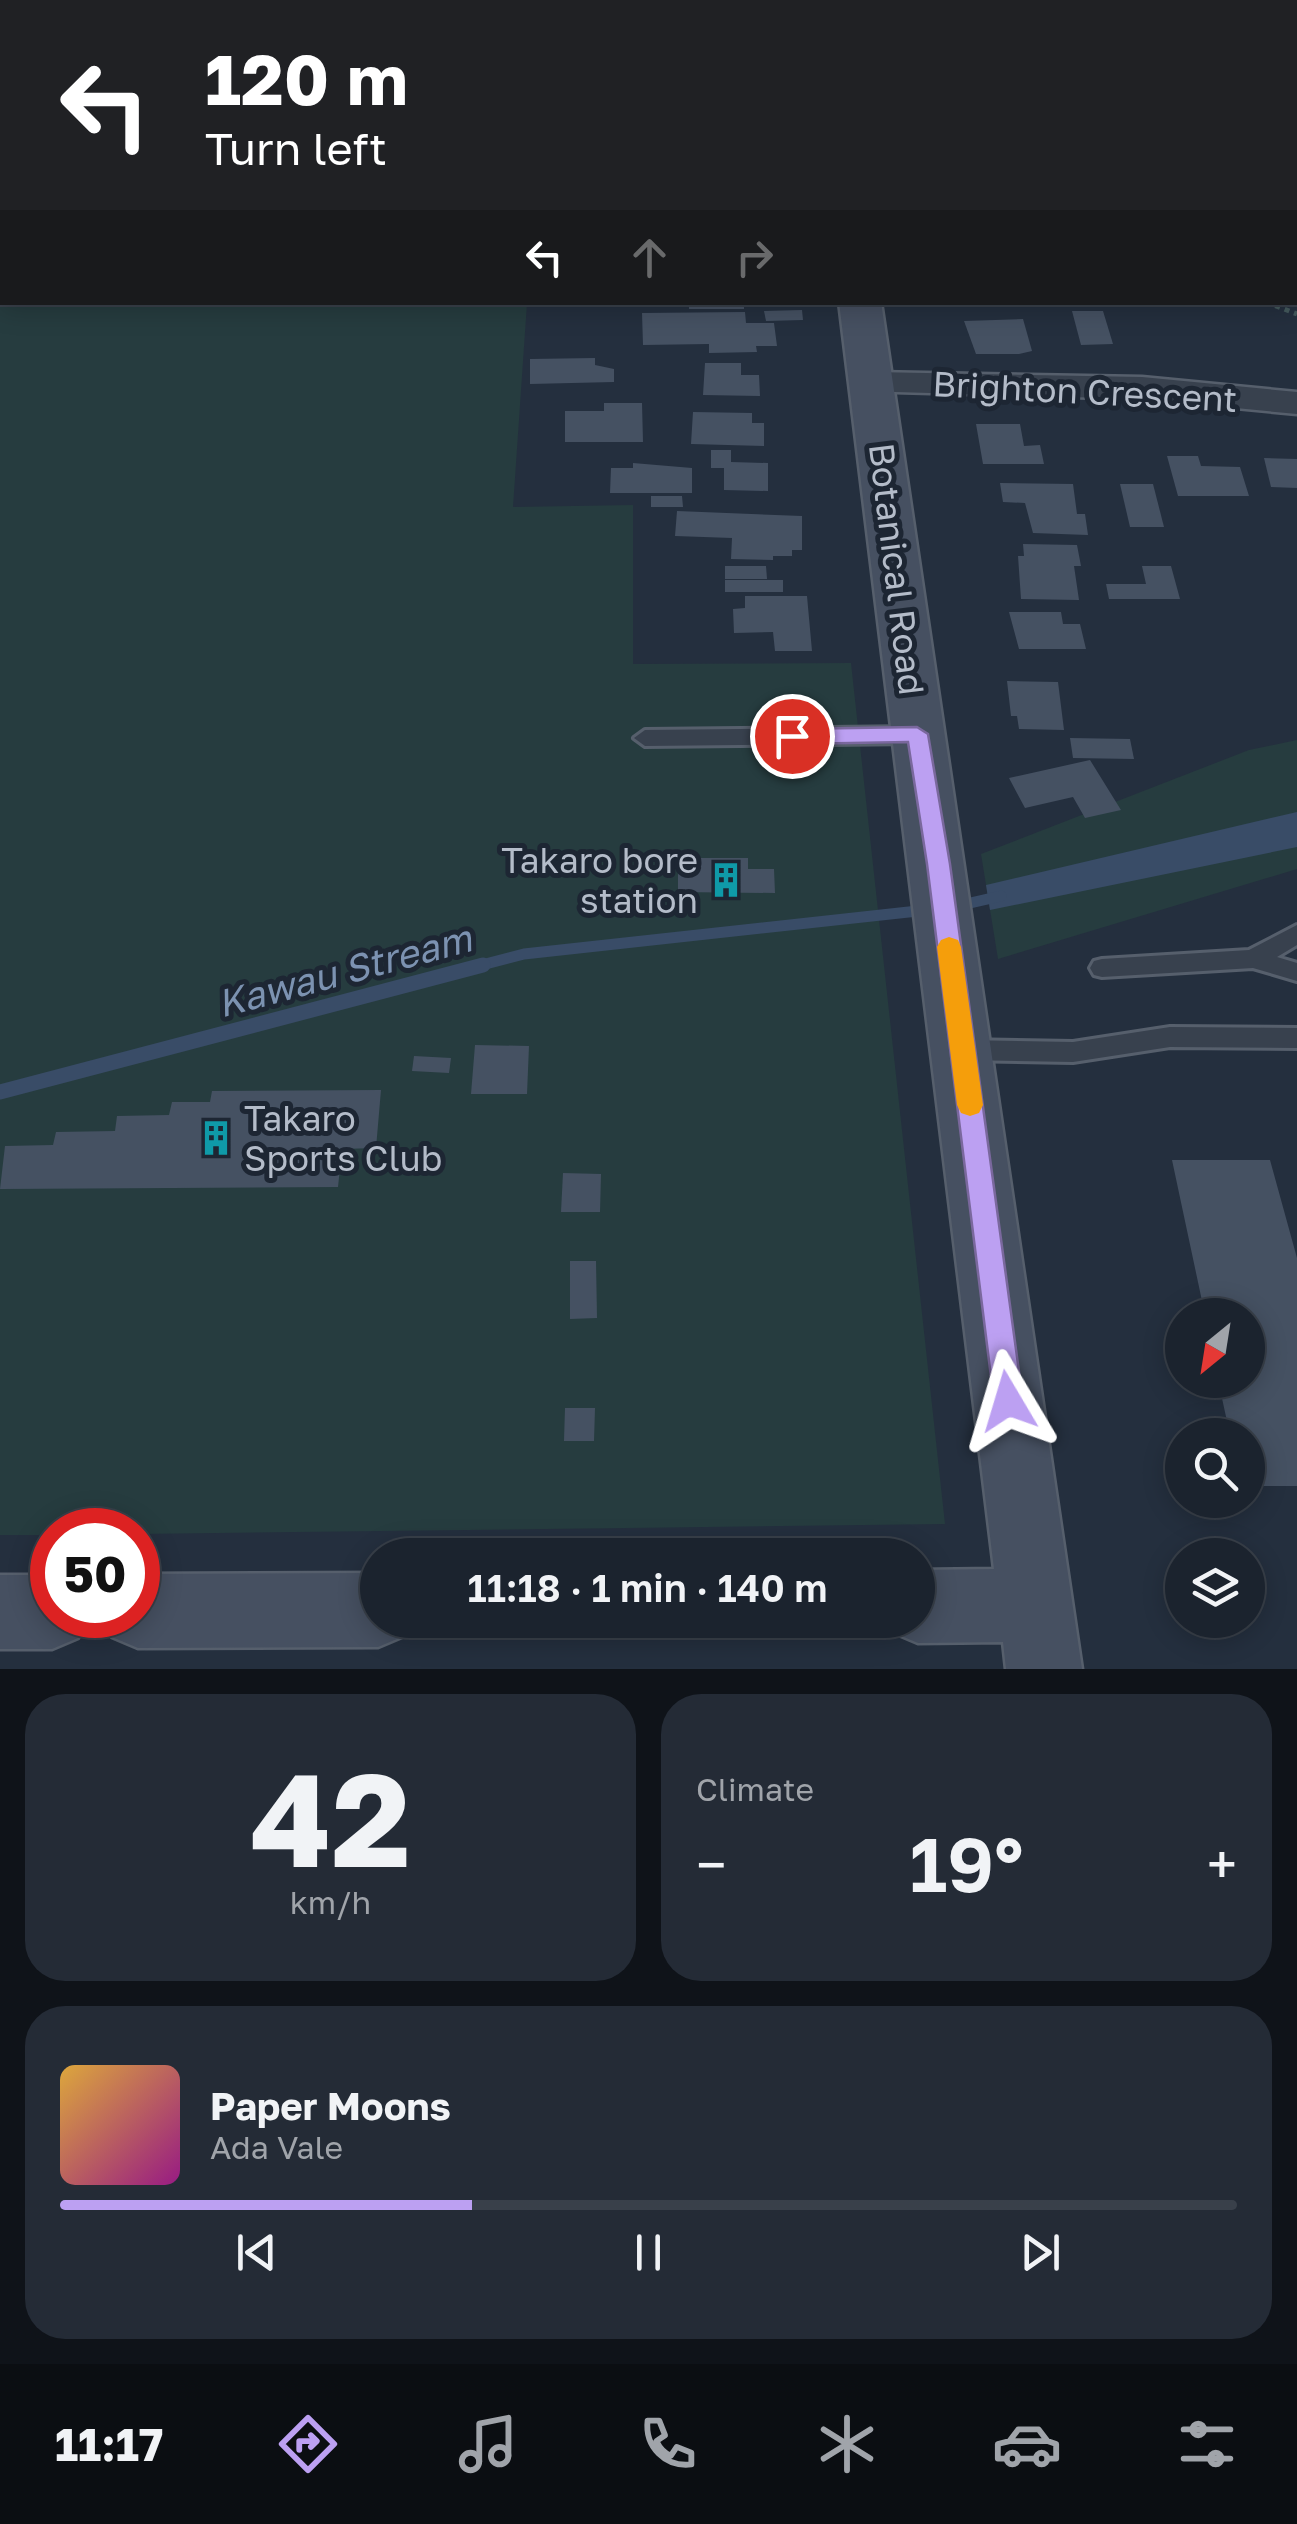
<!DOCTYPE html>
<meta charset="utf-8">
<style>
body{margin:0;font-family:"Golos Text",sans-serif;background:#242b36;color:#f1f3f6;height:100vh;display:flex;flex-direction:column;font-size:38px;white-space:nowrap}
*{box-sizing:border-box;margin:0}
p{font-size:32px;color:#a0a4aa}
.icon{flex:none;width:55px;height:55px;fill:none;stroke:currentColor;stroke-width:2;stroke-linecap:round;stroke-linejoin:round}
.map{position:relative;height:1669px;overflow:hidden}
.sheet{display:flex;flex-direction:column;gap:25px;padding:25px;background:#0f1319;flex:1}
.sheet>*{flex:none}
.top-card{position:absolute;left:0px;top:0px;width:1298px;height:305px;box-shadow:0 5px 25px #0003,0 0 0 2px #39404a;background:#202124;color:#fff;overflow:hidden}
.needle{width:65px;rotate:210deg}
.buttons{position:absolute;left:1165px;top:1298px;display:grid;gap:20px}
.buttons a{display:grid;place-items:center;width:100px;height:100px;border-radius:50%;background:#1b232e;box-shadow:0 5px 25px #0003,0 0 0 2px #39404a;font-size:50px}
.speed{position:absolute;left:30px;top:1508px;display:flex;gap:20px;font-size:50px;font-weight:700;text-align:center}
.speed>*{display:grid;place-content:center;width:130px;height:130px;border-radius:50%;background:#1b232e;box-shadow:0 5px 25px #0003,0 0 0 2px #39404a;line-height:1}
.speed .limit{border:15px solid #d22;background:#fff;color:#111}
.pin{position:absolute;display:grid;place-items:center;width:85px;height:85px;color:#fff;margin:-42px;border:5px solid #fff;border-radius:50%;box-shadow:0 2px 10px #0007}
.me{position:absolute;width:110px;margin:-55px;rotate:353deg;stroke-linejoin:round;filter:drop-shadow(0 0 8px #0008)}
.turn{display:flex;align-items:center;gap:35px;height:210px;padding:0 40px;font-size:45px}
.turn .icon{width:130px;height:130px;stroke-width:2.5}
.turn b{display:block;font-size:70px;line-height:85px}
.lanes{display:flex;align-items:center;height:95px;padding:0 40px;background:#0003;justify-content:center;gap:50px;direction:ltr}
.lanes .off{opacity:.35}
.big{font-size:75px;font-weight:600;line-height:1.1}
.sheet .card{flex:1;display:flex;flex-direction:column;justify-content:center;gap:15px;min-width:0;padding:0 35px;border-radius:40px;background:#242b36}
.sheet .dial{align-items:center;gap:0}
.dial b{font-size:130px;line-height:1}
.song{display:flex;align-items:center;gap:30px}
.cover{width:120px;height:120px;border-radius:15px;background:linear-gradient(135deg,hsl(40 70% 55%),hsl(310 70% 35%))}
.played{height:10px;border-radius:5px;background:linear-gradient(90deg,#bca0f2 35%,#39404a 35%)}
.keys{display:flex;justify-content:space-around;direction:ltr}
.heat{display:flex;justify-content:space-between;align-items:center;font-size:55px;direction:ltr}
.sheet .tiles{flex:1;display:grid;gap:25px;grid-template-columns:1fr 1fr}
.card:last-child{grid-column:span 2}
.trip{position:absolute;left:360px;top:1538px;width:575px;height:100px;border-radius:50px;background:#1b232e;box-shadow:0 5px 25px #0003,0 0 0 2px #39404a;font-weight:600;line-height:100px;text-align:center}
.menu{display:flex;height:160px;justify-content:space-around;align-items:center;background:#0b0e12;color:#a0a4aa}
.menu .icon{width:70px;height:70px}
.menu .current{color:#bca0f2}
.menu b{font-size:45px;color:#f1f3f6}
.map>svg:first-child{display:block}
.green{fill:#263c3f}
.water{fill:#394c67}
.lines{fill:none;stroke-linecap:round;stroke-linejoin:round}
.stream-far1{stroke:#394c67;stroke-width:11}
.stream{stroke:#394c67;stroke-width:15}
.building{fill:#455162}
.service-casing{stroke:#565f6c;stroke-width:6}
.minor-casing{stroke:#565f6c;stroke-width:5}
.secondary-casing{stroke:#565f6c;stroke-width:5}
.path{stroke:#44595c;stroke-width:5;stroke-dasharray:5 5;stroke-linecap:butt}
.service{fill:#38414e;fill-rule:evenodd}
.minor{fill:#38414e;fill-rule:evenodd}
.secondary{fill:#465061;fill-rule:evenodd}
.route{fill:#bca0f2;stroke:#7a689d;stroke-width:2.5}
.slow{fill:#f59e0b}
.labels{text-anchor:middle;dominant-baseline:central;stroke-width:10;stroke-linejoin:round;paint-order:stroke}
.street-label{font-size:35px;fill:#b4bcc9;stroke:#1d2633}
.poi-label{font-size:35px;fill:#b4bcc9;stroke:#1d2633;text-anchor:end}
.water-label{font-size:38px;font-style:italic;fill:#7c92b1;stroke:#1d2633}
</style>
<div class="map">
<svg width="1297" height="1669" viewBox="0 0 1297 1669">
<rect width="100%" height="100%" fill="#242f3e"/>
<g class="green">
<polygon points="0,272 2,302 527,303 513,507 633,505 633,664 851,663 945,1524 138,1534 138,1530 52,1530 52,1535 0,1535"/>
<polygon points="1297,740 1297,869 998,959 981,854 1249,750"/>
</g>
<polygon class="water" points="1297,812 1297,847 990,910 986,885"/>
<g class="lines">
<g class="stream-far1">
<polyline points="957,906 1001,896"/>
<polyline points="474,967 524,954 927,910"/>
</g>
<polyline class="stream" points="0,1092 483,965"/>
</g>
<g class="building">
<rect x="689" y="302" width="55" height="7"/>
<polygon points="802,310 803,320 766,321 764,311"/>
<polygon points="1072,311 1103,311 1113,344 1081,345"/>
<polygon points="745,312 746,323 774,323 777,346 756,346 757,352 709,353 709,344 643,345 642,313"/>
<polygon points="1023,319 1032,351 1019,354 976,354 964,321"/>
<polygon points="595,358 595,365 614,369 614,382 530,384 530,359"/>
<polygon points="705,363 741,363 741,375 759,375 760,396 703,395"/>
<polygon points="604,403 642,403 643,442 565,442 565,411 604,411"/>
<polygon points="693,412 752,413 752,423 764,423 764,446 691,444"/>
<polygon points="976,424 1020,424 1024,446 1040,445 1044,464 983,464"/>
<polygon points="711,450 731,450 731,462 768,463 768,491 724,490 724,468 711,468"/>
<polygon points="1167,456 1198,456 1201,466 1240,467 1249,496 1178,496"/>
<polygon points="1264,458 1297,459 1297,488 1271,487"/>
<polygon points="633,463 692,468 692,493 610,493 611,468 633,468"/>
<polygon points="1000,483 1073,484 1077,514 1085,514 1088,535 1033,533 1025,503 1003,502"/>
<polygon points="1120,484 1153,484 1164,527 1130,527"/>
<polygon points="651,496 682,496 683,507 651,507"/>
<polygon points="677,511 802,516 802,550 792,550 792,556 773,556 773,560 731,559 732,538 675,536"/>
<polygon points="1023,544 1077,545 1081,566 1074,566 1079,600 1021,599 1018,556 1024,556"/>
<polygon points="725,566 766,566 767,579 725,579"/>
<polygon points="1142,566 1171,566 1180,599 1109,599 1106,584 1146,584"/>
<rect x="725" y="580" width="58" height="12"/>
<polygon points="745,596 807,596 812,651 775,651 773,632 734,633 733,609 745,608"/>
<polygon points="1009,612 1061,612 1063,624 1080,624 1086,649 1019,649"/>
<polygon points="1007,681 1058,682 1064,730 1019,729 1017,716 1011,716"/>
<polygon points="1070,738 1130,739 1134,759 1073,758"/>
<polygon points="1090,760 1121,810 1085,818 1073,797 1025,808 1009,778"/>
<polygon points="678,858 748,858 748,869 774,869 775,893 678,892"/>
<polygon points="475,1045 529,1046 527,1094 471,1094"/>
<polygon points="414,1056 451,1058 449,1073 412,1071"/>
<polygon points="381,1090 376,1148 342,1149 338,1187 0,1189 5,1146 53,1145 56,1132 115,1131 117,1116 169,1115 172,1102 210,1102 212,1091"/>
<polygon points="1172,1160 1270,1160 1297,1258 1297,1486 1248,1486 1248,1435 1230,1435 1218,1380 1248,1380 1248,1315 1205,1315"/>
<polygon points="563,1173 601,1174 600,1212 561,1212"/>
<polygon points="570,1261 596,1261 597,1318 570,1319"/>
<polygon points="565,1408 595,1408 594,1441 564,1441"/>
</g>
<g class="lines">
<defs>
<g id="service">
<polygon points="917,727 928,735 917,743 645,746 634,738 645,730"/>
<polygon points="1297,925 1297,945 1277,957 1297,963 1297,981 1253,968 1102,977 1094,975 1090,968 1094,961 1102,959 1249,950"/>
<polygon points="1170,1027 1297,1028 1297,1048 1170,1047 1073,1062 963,1060 954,1057 951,1050 954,1043 963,1040 1073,1042"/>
</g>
<g id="minor">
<rect x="0" y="127" width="2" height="18"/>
<polygon points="873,372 1142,377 1297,392 1297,414 1142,399 860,391 855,383 860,375"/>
</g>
<g id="secondary">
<polygon points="803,0 837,0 838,2 804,2"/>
<polygon points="839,302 881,302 1082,1669 1006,1669 1003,1642 918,1643 892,1632 887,1620 918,1620 918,1570 994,1569"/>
<polygon points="378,1573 378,1620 411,1620 404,1636 378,1647 138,1648 112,1637 103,1615 138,1615 138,1574"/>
<polygon points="0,1575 52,1575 52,1615 88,1615 78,1638 52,1649 0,1649"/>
</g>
</defs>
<use href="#service" class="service-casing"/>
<use href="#minor" class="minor-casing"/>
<use href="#secondary" class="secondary-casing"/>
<g class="path">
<polyline points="1297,220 1297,234"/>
<polyline points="1266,302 1297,314"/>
</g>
<use href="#service" class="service"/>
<use href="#minor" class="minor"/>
<use href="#secondary" class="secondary"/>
</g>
<polygon class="route" points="917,727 928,734 950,864 1023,1401 1019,1410 1008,1414 998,1410 994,1401 927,864 908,742 792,744 781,736 792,729"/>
<polygon class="slow" points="949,937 958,940 961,947 983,1105 979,1113 970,1116 961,1113 957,1105 937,947 941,940"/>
<defs>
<symbol id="building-bare" viewBox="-9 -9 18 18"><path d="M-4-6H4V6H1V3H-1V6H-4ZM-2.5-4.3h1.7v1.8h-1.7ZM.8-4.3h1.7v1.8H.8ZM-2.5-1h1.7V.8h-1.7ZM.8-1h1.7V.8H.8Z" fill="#0f9aa8" stroke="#1d2633" stroke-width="2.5" paint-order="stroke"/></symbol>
</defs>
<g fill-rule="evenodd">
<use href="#building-bare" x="701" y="855" width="50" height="50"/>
<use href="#building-bare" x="191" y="1113" width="50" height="50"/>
</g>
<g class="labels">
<g class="street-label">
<text transform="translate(1085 391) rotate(3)">Brighton Crescent</text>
<text transform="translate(897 569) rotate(83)">Botanical Road</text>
</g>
<g class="poi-label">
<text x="698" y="860">Takaro bore<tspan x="698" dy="40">station</tspan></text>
<text x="244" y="1118" text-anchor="start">Takaro<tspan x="244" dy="40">Sports Club</tspan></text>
</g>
<g class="water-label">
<text transform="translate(344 970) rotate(-15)">Kawau Stream</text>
</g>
</g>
</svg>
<div class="buttons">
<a><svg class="needle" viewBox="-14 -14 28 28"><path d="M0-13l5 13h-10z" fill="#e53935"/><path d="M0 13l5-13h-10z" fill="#a0a4aa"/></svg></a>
<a><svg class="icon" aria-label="search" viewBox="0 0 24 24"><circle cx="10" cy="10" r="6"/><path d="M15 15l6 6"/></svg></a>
<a><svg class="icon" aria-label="layers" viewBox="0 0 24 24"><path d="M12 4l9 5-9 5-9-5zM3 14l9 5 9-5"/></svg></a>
</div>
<div class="speed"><div class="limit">50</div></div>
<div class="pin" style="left:792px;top:736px;background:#d93025"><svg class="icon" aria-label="arrive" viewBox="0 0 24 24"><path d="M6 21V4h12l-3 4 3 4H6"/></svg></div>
<svg class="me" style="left:1008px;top:1401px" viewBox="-20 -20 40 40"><path d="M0-17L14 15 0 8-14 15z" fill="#bca0f2" stroke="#fff" stroke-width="4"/></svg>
<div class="trip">11:18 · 1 min · 140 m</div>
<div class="top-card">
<div class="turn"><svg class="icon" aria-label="left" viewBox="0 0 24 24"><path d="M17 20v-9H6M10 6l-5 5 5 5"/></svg><div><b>120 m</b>Turn left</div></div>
<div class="lanes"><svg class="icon" aria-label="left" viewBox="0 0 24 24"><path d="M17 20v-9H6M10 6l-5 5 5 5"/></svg><svg class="icon off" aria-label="ahead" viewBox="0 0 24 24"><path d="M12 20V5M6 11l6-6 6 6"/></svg><svg class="icon off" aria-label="right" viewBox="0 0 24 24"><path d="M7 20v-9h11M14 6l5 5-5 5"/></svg></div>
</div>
</div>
<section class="sheet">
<div class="tiles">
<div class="card dial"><b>42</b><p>km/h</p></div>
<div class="card"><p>Climate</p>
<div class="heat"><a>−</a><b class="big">19°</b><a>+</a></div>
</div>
<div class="card">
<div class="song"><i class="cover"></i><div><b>Paper Moons</b><p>Ada Vale</p></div></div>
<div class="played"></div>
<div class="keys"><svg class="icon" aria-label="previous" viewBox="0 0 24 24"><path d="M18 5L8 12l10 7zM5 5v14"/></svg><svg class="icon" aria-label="pause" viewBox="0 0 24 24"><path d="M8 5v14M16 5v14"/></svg><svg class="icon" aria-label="next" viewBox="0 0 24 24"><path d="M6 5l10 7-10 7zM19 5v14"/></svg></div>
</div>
</div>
</section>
<nav class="menu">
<b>11:17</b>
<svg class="icon current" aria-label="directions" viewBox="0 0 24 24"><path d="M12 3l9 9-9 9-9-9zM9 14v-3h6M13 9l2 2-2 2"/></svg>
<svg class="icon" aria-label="music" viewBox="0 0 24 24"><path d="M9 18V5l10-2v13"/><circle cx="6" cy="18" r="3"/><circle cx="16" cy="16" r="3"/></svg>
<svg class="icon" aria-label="phone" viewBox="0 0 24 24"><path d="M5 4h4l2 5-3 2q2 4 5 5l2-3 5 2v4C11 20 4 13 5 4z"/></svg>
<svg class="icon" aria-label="climate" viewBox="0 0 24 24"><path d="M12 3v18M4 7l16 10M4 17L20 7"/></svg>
<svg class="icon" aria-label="car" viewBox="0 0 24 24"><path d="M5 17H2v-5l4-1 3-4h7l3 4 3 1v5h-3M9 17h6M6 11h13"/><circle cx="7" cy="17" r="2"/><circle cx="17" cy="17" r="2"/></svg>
<svg class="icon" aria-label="filters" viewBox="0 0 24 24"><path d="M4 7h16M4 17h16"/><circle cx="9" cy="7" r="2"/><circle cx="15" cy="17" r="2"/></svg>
</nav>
